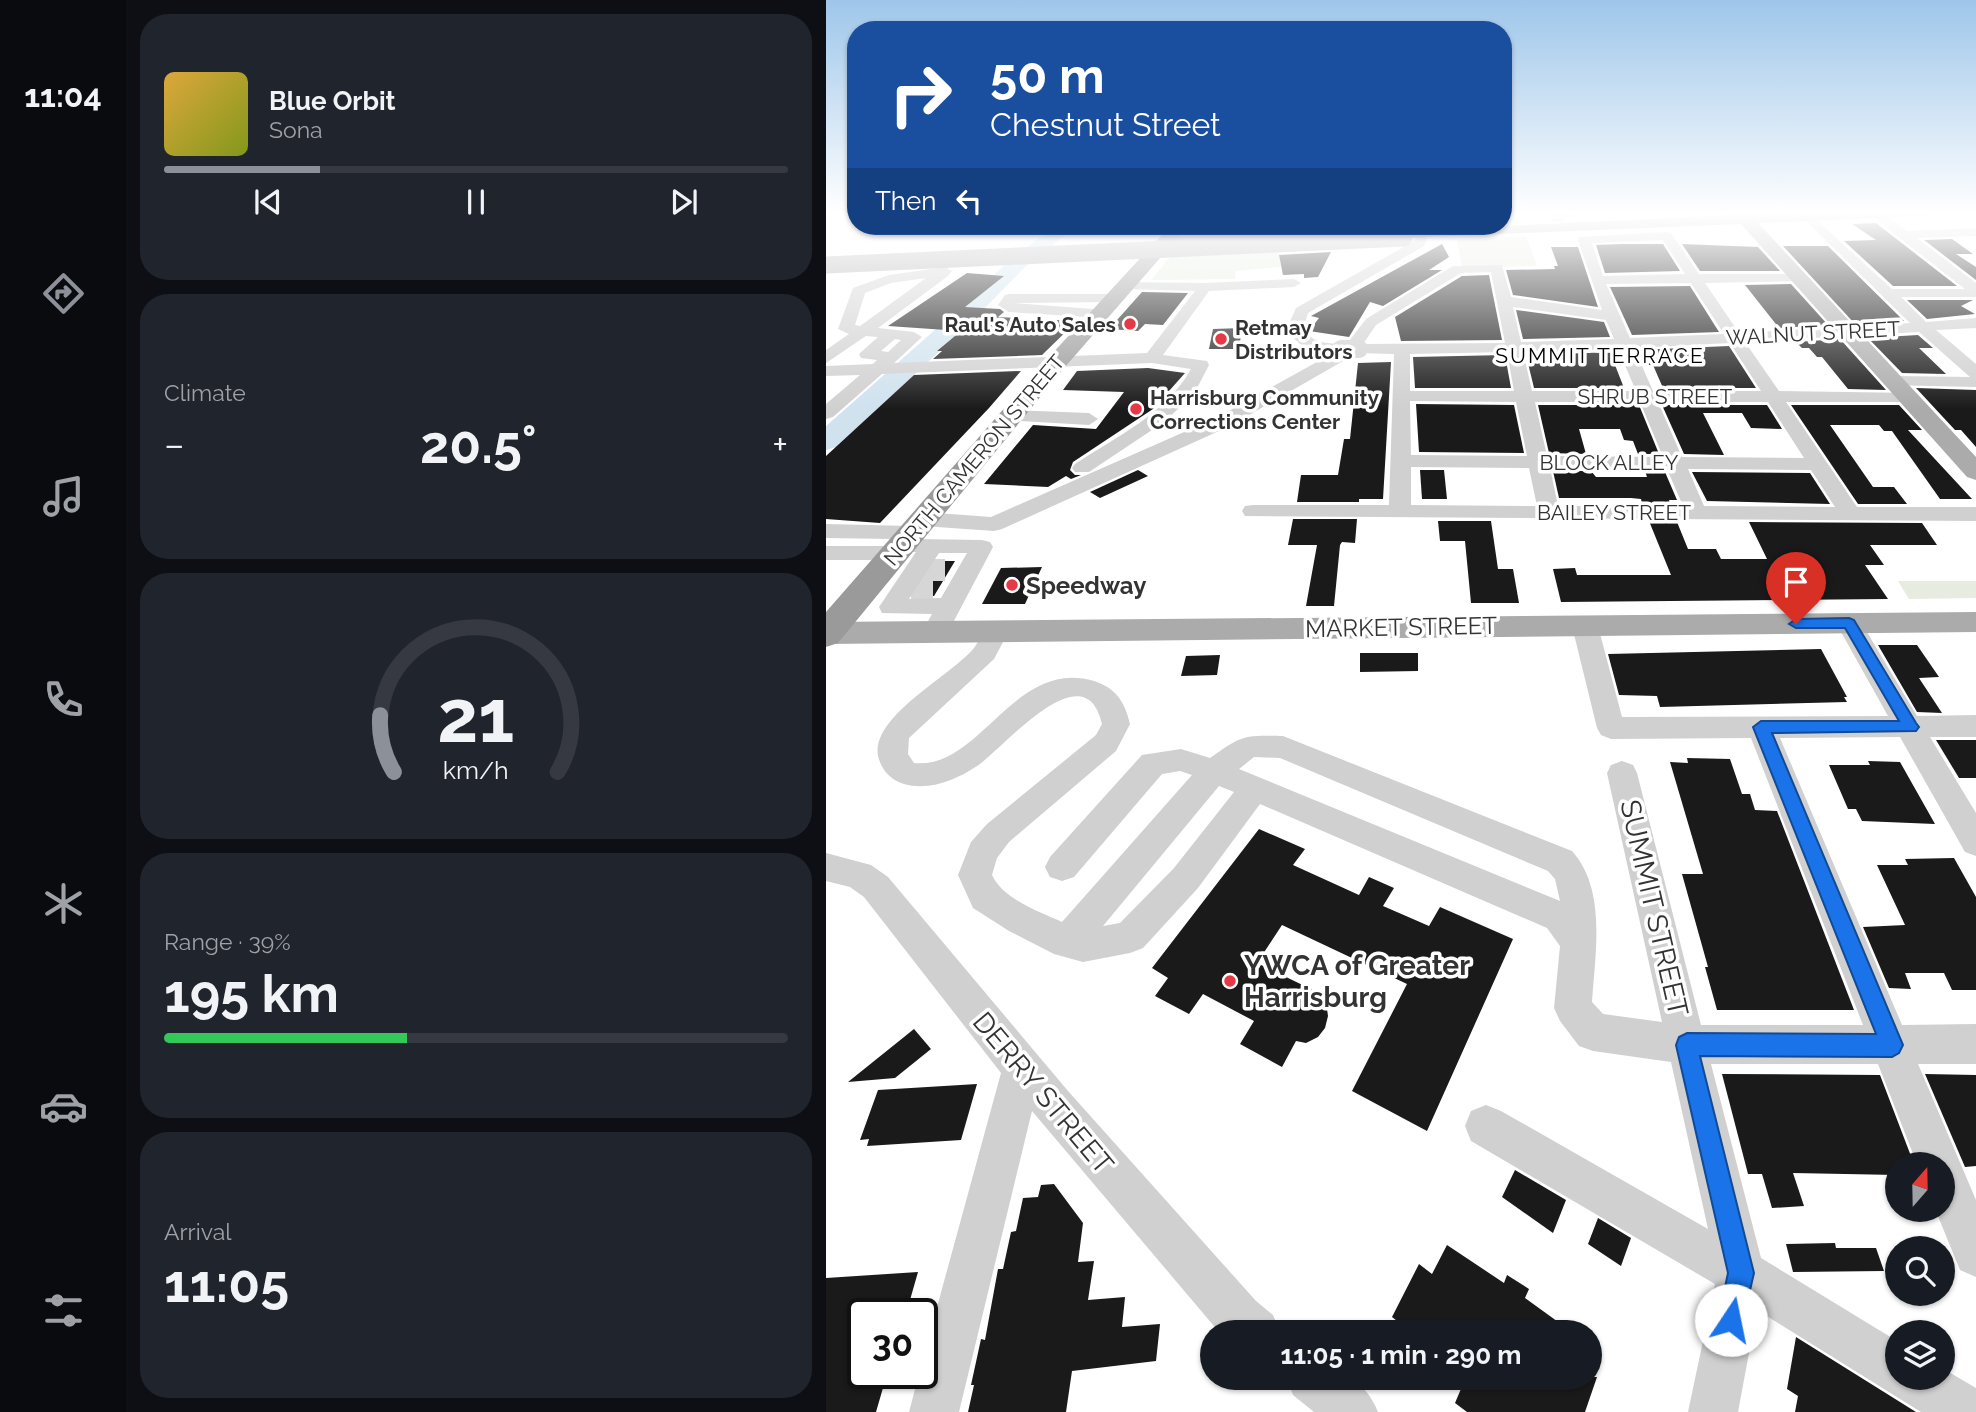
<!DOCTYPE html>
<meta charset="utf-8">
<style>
body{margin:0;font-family:Raleway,sans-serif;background:#20242c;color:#f1f3f6;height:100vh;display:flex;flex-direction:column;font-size:26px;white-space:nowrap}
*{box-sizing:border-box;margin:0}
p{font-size:23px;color:#9ea1a6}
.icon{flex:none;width:38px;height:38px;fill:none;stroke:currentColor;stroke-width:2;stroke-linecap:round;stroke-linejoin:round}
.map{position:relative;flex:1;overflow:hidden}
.side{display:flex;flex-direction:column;gap:14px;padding:14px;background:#0d0f14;width:700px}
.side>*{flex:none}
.banner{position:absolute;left:21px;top:21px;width:665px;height:214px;border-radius:28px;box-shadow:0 2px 5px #0004;background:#1a4fa0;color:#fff;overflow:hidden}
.needle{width:46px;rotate:20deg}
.controls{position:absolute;left:1059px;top:1152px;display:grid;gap:14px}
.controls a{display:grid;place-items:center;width:70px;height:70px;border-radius:50%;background:#171b24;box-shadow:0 2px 5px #0004;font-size:35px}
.speed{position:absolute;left:21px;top:1298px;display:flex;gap:14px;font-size:35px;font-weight:700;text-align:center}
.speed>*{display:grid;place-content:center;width:91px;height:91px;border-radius:50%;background:#171b24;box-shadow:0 2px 5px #0004;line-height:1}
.speed .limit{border:4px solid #111;border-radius:10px;background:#fff;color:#111}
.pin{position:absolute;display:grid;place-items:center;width:60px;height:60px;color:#fff;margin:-72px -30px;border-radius:50% 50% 50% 0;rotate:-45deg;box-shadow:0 0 7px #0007}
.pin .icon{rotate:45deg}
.me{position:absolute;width:77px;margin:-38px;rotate:11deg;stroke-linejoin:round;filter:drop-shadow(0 0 5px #0008)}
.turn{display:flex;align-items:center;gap:24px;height:147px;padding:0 28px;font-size:32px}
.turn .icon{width:91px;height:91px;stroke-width:2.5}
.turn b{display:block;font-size:49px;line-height:60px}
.then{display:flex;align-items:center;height:66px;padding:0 28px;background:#0003;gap:14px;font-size:26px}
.big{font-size:52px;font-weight:700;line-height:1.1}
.side .card{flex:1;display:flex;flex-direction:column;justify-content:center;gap:10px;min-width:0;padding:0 24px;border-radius:28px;background:#20242c}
.side .dial{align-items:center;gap:0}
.dial svg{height:182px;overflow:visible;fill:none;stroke:#363941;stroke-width:7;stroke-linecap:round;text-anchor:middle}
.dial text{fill:#f1f3f6;stroke:none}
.song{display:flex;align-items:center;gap:21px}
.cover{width:84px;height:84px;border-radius:10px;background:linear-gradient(135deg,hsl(40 70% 55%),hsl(70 70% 35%))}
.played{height:7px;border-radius:4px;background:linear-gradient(90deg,#8c9099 25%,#363941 25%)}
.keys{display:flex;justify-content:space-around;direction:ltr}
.heat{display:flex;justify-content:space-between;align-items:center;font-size:38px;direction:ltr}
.charge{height:10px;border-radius:5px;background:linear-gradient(90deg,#34c759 39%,#363941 0)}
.trip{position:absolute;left:374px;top:1320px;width:402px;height:70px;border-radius:35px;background:#171b24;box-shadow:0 2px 5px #0004;font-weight:700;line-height:70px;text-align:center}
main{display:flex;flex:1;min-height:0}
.tabs{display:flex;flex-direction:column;width:126px;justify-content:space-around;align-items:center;background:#090b0e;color:#9ea1a6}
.tabs .icon{width:49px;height:49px}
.tabs .on{color:#8c9099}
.tabs b{font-size:32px;color:#f1f3f6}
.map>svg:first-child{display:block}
.green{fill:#e6ecdf}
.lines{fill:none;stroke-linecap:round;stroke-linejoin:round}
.river{fill:#cfe2ee;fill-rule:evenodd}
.building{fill:#1a1a1a}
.minor-tunnel{stroke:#d6d6d6;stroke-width:22;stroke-dasharray:22 10;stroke-linecap:butt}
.minor{fill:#d0d0d0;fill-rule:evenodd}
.major{fill:#ababab;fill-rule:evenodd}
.highway{fill:#9a9a9a;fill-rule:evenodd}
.minor-bridge{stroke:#d0d0d0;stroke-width:18}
.major-bridge{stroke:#ababab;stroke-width:17}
.route{fill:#1a73e8;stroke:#114b97;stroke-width:2}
.poi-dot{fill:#e63946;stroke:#fff;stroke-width:2.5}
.labels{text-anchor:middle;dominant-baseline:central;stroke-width:7;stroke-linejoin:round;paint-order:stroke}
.far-poi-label{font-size:21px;font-weight:bold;fill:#333;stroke:#fff;text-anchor:start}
.far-street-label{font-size:21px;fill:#333;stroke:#fff}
.far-neighbourhood-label{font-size:21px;letter-spacing:2px;fill:#000;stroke:#fff}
.poi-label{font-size:24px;font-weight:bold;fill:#333;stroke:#fff;text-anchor:start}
.street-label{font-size:24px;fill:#333;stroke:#fff}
.near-street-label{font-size:28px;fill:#333;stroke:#fff}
.near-poi-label{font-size:28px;font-weight:bold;fill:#333;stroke:#fff;text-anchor:start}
</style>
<main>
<nav class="tabs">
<b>11:04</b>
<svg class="icon on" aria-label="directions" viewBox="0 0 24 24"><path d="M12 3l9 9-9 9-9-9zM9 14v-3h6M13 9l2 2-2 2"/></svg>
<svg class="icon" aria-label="music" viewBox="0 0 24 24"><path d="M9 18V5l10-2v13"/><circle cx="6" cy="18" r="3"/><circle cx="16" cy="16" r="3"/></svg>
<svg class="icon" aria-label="phone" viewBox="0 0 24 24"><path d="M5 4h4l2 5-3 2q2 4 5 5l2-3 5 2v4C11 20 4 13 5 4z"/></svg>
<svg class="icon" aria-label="climate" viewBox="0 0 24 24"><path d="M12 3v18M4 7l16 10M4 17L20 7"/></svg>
<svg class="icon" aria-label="car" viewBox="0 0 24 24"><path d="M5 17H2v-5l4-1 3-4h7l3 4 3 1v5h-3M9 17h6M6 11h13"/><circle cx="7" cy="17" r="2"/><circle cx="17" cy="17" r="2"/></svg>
<svg class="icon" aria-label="filters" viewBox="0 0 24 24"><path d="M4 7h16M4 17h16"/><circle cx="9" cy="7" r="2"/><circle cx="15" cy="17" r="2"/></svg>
</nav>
<section class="side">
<div class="card">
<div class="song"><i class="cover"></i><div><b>Blue Orbit</b><p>Sona</p></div></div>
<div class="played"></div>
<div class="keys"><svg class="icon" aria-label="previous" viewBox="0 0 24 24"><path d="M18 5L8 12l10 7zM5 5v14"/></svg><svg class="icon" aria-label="pause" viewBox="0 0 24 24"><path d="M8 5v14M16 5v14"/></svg><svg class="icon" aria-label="next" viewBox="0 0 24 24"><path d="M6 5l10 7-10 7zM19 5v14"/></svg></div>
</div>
<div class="card"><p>Climate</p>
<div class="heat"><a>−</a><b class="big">20.5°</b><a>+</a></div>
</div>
<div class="card dial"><svg viewBox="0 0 100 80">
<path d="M14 69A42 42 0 1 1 86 69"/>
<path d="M14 69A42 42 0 0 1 8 44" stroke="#8c9099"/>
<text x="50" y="56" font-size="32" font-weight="700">21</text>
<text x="50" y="72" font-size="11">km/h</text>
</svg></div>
<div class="card"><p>Range · 39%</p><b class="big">195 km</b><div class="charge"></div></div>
<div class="card"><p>Arrival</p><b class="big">11:05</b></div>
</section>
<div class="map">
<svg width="1150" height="1412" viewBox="0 0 1150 1412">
<rect width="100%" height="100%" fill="#fff"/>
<g class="green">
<polygon points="700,236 711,266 636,267 631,240"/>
<polygon points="453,252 455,267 409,271 409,279 325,280 345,256"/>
<polygon points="1150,581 1150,598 1083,599 1072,581"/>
</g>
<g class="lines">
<polygon class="river" points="230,226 251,226 199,267 143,324 10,447 0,450 0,426 127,314 185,259"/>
</g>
<g class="building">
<polygon points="1050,223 1131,286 1067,286 1018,241 1050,240 1026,224"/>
<polygon points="1126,239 1147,254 1130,254 1150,267 1150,280 1098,240"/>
<polygon points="616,244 623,257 603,270 616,270 557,306 544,302 523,337 483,331 493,318 485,316"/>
<polygon points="796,244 837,244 854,271 779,273 770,245"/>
<polygon points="856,244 932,247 954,271 874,271"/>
<polygon points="957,246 1002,246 1078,321 1029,324"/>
<polygon points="725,247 752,247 772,307 687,295 680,270 729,269 728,266 732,266"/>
<polygon points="505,252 492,277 478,278 478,274 457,275 453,255"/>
<polygon points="141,273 178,276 139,307 174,309 178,312 172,317 251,321 216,355 107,359 116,351 111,351 135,331 62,326"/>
<polygon points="663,275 676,340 575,341 569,317 636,276"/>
<polygon points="965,284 1002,325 953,328 919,285"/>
<polygon points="864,286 893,332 806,335 784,287"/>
<polygon points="316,292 362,293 337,325 319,324 312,331 283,329"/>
<polygon points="1081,300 1147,300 1135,306 1149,314 1101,319"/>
<polygon points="690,310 778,322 784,337 697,339"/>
<polygon points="416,328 413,349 383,349 387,329"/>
<polygon points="1092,335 1107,348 1093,348 1120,374 1076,373 1042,338"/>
<polygon points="1014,339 1060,390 1022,389 996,357 991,357 983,348 976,348 970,342"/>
<polygon points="903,346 930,388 837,388 827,365 818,365 812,350"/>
<polygon points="790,352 796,365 789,365 798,388 708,388 700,355"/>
<polygon points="679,355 685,388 589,388 587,357"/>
<polygon points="565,362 557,499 533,499 533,502 471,502 475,475 512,475 518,439 524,439 532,363"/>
<polygon points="322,368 359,373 327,409 247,462 244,470 249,475 255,475 245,479 240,476 222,487 158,484 207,425 270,429 298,392 237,390 251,371"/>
<polygon points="195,371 163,408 54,523 0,519 0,456 88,375"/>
<polygon points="1090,388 1150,390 1150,447 1135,430 1129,430"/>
<polygon points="590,404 688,405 698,453 593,452"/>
<polygon points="712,405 813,405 833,454 812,454 807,441 798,440 794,429 753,429 760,454 723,453"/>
<polygon points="836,405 941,405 956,429 925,428 916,413 877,413 898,455 858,454"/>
<polygon points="965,405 1073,405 1096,430 1082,430 1146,499 1114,499 1066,431 1058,431 1053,425 1004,425 1047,487 1068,487 1081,504 1032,504"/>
<polygon points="312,470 322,476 274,498 264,492"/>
<polygon points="594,470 618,470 621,499 596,499"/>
<polygon points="727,471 765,471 770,477 821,477 819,471 839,472 851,500 843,500 844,503 816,503 815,499 805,498 733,498"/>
<polygon points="866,472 984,473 1004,504 881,501"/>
<polygon points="467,519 531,519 529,543 516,542 514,545 508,606 480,606 491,545 462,545"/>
<polygon points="612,521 665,521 672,569 687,569 693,603 645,603 639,541 614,541"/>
<polygon points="823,521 851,522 862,549 890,549 895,559 941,559 923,522 1096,523 1111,545 1044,545 1058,565 1039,565 1062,599 735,602 727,569 749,568 751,575 845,575"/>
<polygon points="111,561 129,561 108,596 88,596"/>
<polygon points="216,567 199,604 156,604 175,568"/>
<polygon points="1052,645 1091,645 1113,677 1093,678 1116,713 1091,712"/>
<polygon points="995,649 1021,697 1018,697 1021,702 834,707 831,696 793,695 782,654"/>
<polygon points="534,653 592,653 592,671 534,672"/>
<polygon points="394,655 391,675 355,676 360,656"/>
<polygon points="1110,740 1150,740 1150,778 1133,778"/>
<polygon points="861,758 904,759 916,794 924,794 929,810 951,811 1028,1010 891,1010 879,967 882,967 856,874 877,874 844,762 862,763"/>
<polygon points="1042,761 1074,762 1109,824 1036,821 1030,809 1022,809 1003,765 1044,765"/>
<polygon points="433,829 479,849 467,865 533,895 543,877 568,888 557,906 603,926 614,907 687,939 601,1131 526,1091 581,984 456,925 431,963 491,992 501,1009 502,1016 499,1028 492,1037 480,1043 470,1041 456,1067 414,1044 428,1021 377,994 363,1014 329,996 342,978 326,968"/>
<polygon points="1128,858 1150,897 1150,990 1126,990 1118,973 1079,973 1085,989 1063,988 1037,927 1079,925 1051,865 1082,865 1079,859"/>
<polygon points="88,1029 105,1049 69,1078 22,1082"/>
<polygon points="896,1074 1054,1075 1088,1164 1071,1164 1071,1175 967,1173 978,1206 946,1208 936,1174 922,1174"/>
<polygon points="1099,1074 1150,1075 1150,1166 1139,1167"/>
<polygon points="151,1084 135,1140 41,1146 43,1139 34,1140 52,1090"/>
<polygon points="689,1170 740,1200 727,1233 676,1197"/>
<polygon points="228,1184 257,1223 252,1262 268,1261 262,1300 299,1297 296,1327 334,1324 330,1361 246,1371 240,1412 142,1412 148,1385 145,1385 155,1339 159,1340 172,1269 177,1269 185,1232 190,1231 197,1198 212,1197 215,1185"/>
<polygon points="772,1218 805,1238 795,1266 762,1244"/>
<polygon points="1009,1243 1010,1248 1050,1248 1058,1271 967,1272 960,1244"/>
<polygon points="621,1245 678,1283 681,1275 703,1289 699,1298 746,1332 585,1332 566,1317 593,1264 606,1274"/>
<polygon points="92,1272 80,1314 37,1314 37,1374 61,1374 50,1412 0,1412 0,1278"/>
<polygon points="970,1337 1090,1412 969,1412 972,1396 961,1389"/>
<polygon points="640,1377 771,1377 759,1412 641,1412 629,1403"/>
</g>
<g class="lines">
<g class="minor-tunnel">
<polyline points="97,570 124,570"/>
<polyline points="85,589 111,589"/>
</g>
<g class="minor">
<polygon points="735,212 750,212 734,222 726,222 726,216"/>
<path d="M1047,212H1056L1081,231L1150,228V236L1091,238L1150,283V297H1075L1100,322L1150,318V328L1110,330L1150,364V387L1062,385L1059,381L1062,377L1068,376L1144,377L1093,332L919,342L953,391L1088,393L1091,397L1082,402H960L1031,507H1150V521L419,516L416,511L419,506L427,505H563L568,354L531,353L404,426L176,529L168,531L97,526L89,524L86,519L89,514L97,512L165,517L390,418L507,353C486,351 469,348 462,326L470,308L588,241L594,229L598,228L604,232L598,246L482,313L478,326C485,346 503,342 520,345L540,319L627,266L676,265L685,297L776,310L752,240L753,237L841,232L845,233L873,274H978V280L973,281L879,283L913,333L1084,323L979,220L977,217L983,213L1066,289H1139L1047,217ZM837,240L859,274L777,276L766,243ZM665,272L679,343L537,344L550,325L635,273ZM865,283L898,334L804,338L780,284ZM687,307L780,320L788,339L695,342ZM904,343L935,391H827L808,348ZM792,349L810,391H706L697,352ZM681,352L688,391H584V354ZM584,401L690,402L701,456L585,455ZM709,402H814L837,457L721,456ZM832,402H942L978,458L856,457ZM585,467L703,468L711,506L585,505ZM724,468L841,469L857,506H732ZM862,469L985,470L1009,507L878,506Z"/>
<path d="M119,267L126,271L122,276L52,328L88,332L96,337L68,363L321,353L369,291L301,289L296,288V282L379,283L468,279L475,283L468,287L383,291L337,355L381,361L383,365L368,394L338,422L263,472H249L246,468L249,464C290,437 341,413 365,369L326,363L56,374L7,417L0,419V404L34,375L0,376V366L47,364L51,360L35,358L33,354L52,337L40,336L0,363V350L23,334L12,329L27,288L63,275ZM100,278L34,326L29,325L39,293L65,283ZM69,339L75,340L62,352L55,351Z"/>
<polygon points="184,294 289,294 296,298 289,302 188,303 281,310 284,313 281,316 276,318 183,312 172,305 179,295"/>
<polygon points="185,410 263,413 272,419 263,425 178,420 176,416 178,412"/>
<path d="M0,524L85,526L93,528L96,533L90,539L156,540L164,542L167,547L122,632L118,638L109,640L100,638L96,632L106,614L56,613L53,607L90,552H79L76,558L68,560H0V546H63L69,539L0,538ZM113,553H141L115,598L83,599Z"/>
<path d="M1023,615L1032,617L1091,716L1150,715V737H1104L1150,813V856L1139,852L1074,737L954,738L1076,1025L1150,1024V1064H1092L1150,1200V1277L1134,1270L1109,1209H1116V1164H1091L1052,1064H885L935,1258L1071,1341V1377H1116V1368L1150,1388V1412H1095L931,1310L912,1412H862L889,1284L645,1141L639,1126L645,1111L660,1105L675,1111L882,1229L845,1062L767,1051L753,1046L734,1021L728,1008L734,946L721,928L434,804L372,888L317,948L304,953L257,962L228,954L183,931L147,908L132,875L145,842L161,824L270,735L276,724C259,648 176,750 151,766C129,781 100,792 75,783C64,779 55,769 52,756C45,716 125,676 148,648C153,642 156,632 161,625L170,623L179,625L183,631L168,659L83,738L82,754L88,763C155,770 188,657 268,681C290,688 299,702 304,724L290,751L183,842L171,858L166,875C177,899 212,911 236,922L366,775L354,771L336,774L248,877L236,881L224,877L219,867L224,857L316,755L355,749L384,758C416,735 418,735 457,736L746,851C781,890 769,954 766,1002L777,1014L836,1022L781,773L785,765L796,761L807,765L811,773L875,1025H1037L925,738L785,739L775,735L771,728L746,626L750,620L759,618L768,620L772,626L796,717L1062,716L1010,623L1014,617ZM428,757L454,758L722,871L729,879L734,901L413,769ZM393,786L408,792L348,868L294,923L277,926Z"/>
<polygon points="0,853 45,865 62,877 242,1091 430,1301 447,1315 454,1332 393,1332 206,1111 133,1412 83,1412 93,1374 96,1374 96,1362 175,1073 38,897 24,887 0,881"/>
<path d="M460,1377C503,1377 533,1366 552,1412H488L467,1395Z"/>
</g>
<g class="major">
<polygon points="906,212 921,212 923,214 1104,212 1097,216 932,223 1150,457 1150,480 1141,477 915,224 575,238 569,236 568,232 341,243 333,238 341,233 502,226 677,226 908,215"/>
<polygon points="1150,612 1150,632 0,644 0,622"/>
</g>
<polygon class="highway" points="344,226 362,226 239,367 12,643 0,647 0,612 223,357"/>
<polyline class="minor-bridge" points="515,349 533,349"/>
<polyline class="major-bridge" points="0,265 578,238"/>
</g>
<linearGradient id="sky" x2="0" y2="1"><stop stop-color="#9ec6ea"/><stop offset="0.52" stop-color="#fff"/><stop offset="1" stop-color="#fff" stop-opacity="0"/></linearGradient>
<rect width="1150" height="409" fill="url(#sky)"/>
<polygon class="route" points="1023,618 1028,620 1090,723 1093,727 1090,731 946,733 1077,1045 1073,1053 1066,1057 874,1056 928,1273 915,1329 905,1333 896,1329 892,1320 902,1273 850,1045 853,1037 861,1033 1050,1034 927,727 935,721 1073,721 1019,628 970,628 963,624 970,619"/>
<g class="poi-dot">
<circle cx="304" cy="324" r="7"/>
<circle cx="395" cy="339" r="7"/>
<circle cx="310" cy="409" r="7"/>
<circle cx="186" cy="585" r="7"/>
<circle cx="404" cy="981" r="7"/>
</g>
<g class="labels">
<g class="far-poi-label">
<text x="290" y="324" text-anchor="end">Raul's Auto Sales</text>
<text x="409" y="327">Retmay<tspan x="409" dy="24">Distributors</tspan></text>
<text x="324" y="397">Harrisburg Community<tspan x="324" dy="24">Corrections Center</tspan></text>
</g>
<g class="far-street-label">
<text transform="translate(987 333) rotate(-3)">WALNUT STREET</text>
<text x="829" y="396">SHRUB STREET</text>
<text transform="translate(148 460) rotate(-50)">NORTH CAMERON STREET</text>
<text x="783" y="462">BLOCK ALLEY</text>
<text x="788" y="512">BAILEY STREET</text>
</g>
<g class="far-neighbourhood-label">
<text x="774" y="355">SUMMIT TERRACE</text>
</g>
<g class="poi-label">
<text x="200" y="585">Speedway</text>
</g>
<g class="street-label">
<text transform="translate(575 627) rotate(-1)">MARKET STREET</text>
</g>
<g class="near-street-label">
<text transform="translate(828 908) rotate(77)">SUMMIT STREET</text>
<text transform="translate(217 1093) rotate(50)">DERRY STREET</text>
</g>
<g class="near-poi-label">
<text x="418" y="965">YWCA of Greater<tspan x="418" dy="32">Harrisburg</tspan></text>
</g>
</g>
</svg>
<div class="controls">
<a><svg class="needle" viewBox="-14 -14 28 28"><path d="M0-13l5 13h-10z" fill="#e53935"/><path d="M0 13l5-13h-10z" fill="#9ea1a6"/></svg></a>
<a><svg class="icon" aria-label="search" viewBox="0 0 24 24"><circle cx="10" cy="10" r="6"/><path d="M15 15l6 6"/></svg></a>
<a><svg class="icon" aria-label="layers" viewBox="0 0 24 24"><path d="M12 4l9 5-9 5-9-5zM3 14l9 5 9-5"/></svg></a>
</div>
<div class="speed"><div class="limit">30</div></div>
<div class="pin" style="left:970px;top:624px;background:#d93025"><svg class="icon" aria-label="arrive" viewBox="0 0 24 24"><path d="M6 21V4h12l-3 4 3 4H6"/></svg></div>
<svg class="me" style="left:905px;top:1320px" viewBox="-20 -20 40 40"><circle r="19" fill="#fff"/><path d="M0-13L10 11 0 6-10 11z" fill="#1a73e8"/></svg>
<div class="trip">11:05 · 1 min · 290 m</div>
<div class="banner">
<div class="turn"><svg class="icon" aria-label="right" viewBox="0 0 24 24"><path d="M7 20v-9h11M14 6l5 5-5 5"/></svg><div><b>50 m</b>Chestnut Street</div></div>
<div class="then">Then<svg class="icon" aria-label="left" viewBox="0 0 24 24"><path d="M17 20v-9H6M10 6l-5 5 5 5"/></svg></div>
</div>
</div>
</main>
